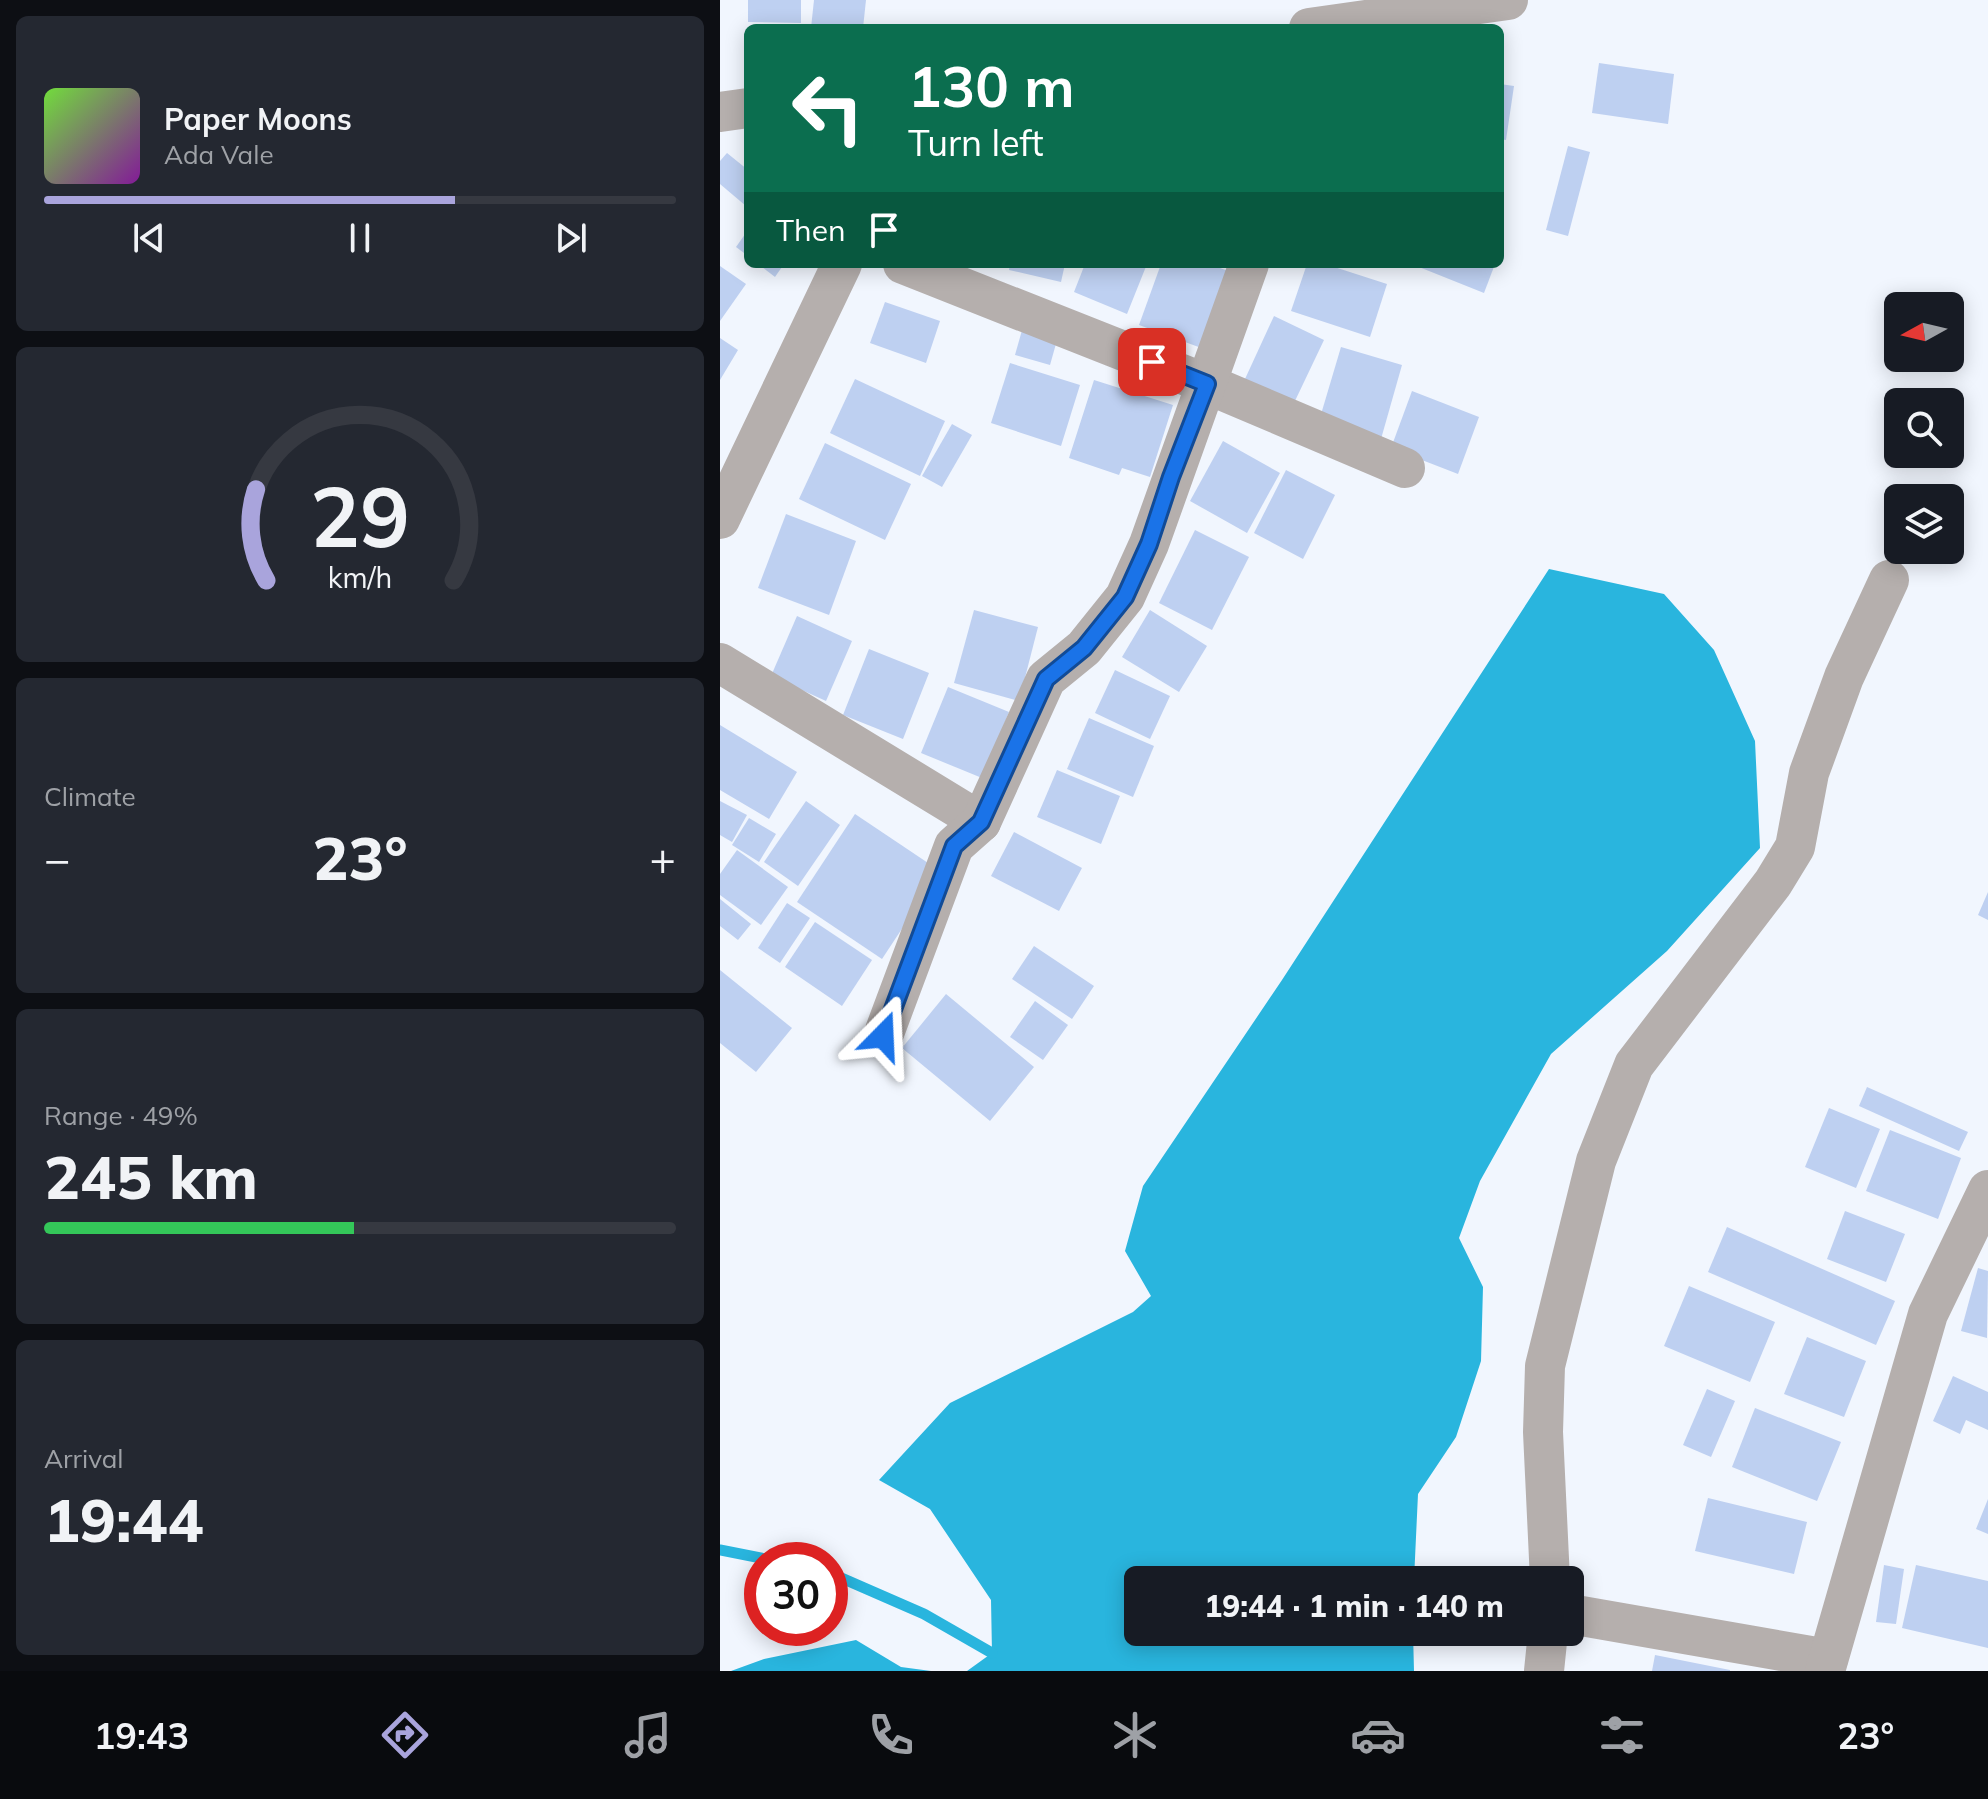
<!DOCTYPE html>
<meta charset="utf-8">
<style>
body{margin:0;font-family:Mulish,sans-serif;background:#242831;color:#f1f3f6;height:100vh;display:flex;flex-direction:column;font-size:30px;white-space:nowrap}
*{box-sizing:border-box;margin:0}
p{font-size:26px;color:#9ea1a6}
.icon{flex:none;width:44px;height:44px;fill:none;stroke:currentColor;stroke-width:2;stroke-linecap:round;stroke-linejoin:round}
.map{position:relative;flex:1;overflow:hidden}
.panel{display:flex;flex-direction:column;gap:16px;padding:16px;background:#0d0f14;width:720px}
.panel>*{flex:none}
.banner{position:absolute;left:24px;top:24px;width:760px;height:244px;border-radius:12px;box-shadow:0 4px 20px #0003;background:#0b6e4f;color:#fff;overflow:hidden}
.needle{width:52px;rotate:262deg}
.controls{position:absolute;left:1164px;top:292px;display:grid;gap:16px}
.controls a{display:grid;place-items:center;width:80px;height:80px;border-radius:12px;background:#171b24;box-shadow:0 4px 20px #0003;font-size:40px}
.speed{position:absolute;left:24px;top:1542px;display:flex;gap:16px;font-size:40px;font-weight:700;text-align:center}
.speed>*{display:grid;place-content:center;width:104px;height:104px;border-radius:50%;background:#171b24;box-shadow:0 4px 20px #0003;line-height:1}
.speed .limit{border:12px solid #d22;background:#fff;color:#111}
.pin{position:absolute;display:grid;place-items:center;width:68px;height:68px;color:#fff;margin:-34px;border-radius:16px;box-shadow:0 4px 12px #0006}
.me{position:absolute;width:88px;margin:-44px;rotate:21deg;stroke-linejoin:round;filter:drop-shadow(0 0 6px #0008)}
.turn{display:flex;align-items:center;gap:28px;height:168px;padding:0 32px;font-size:36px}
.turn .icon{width:104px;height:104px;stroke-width:2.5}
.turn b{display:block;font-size:56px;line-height:68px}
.then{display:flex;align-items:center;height:76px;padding:0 32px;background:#0003;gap:16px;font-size:30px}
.big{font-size:60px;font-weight:800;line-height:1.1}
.panel .tile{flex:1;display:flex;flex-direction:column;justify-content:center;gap:12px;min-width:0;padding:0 28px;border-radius:12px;background:#242831}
.panel .dial{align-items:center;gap:0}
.dial svg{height:208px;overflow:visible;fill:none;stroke:#363941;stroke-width:7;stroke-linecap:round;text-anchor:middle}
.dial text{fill:#f1f3f6;stroke:none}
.song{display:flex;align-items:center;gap:24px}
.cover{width:96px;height:96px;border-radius:12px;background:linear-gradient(135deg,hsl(100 70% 55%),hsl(290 70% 35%))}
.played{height:8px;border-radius:4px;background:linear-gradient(90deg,#a9a4dc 65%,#363941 65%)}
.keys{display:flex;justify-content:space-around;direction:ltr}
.heat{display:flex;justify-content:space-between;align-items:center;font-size:44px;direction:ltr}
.charge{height:12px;border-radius:6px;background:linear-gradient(90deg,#34c759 49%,#363941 0)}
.trip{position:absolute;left:404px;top:1566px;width:460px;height:80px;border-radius:12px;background:#171b24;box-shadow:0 4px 20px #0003;font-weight:800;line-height:80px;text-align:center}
.tabs{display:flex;height:128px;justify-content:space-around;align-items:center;background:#090b0e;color:#9ea1a6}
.tabs .icon{width:56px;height:56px}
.tabs .active{color:#a9a4dc}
.tabs b{font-size:36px;color:#f1f3f6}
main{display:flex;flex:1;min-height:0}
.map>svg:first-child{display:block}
.water{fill:#29b5de}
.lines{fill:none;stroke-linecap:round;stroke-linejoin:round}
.stream{stroke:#29b5de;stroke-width:11}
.building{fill:#bed0f1}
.minor{stroke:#b5afad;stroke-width:40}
.route-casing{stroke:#114b97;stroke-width:20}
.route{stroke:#1a73e8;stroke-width:14}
</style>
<main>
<section class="panel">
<div class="tile">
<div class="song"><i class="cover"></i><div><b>Paper Moons</b><p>Ada Vale</p></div></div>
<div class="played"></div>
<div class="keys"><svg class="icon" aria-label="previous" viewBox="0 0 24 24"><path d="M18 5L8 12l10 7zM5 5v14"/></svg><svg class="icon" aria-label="pause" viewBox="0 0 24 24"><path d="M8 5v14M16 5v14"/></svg><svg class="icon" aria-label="next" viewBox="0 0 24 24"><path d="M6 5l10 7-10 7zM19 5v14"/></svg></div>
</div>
<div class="tile dial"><svg viewBox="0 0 100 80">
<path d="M14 69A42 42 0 1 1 86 69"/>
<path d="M14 69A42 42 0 0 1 10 34" stroke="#a9a4dc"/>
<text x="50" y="56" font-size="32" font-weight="700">29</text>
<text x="50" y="72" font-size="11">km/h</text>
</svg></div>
<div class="tile"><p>Climate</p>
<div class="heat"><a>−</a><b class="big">23°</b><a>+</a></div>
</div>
<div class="tile"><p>Range · 49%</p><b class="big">245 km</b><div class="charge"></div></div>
<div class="tile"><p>Arrival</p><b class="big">19:44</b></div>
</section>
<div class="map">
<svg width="1268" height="1671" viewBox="0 0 1268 1671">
<rect width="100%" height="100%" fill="#f1f6fe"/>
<g class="water">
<polygon points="829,569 944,594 994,650 1035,741 1040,848 947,951 831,1054 760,1181 739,1238 763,1287 761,1361 736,1437 698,1494 694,1580 418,1580 418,1632 693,1632 694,1671 247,1671 272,1653 271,1600 210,1509 159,1480 230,1403 413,1312 431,1296 405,1251 423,1186 562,980"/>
<polygon points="136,1640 181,1667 211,1671 11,1671 44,1659"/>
</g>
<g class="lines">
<g class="stream">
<polyline points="0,1550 51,1560"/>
<polyline points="110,1573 204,1614 272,1653"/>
</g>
</g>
<g class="building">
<polygon points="28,0 81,0 81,23 28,22"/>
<polygon points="94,0 146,0 143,28 91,28"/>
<polygon points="879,63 954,74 948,124 872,113"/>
<polygon points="780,84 794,86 786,140 780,139"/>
<polygon points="848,146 870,152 848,236 826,230"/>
<polygon points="7,153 28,170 26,206 0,184 0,161"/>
<polygon points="28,230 28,256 16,247"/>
<polygon points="38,264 64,264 55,277"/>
<polygon points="290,264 345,264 341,282 289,270"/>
<polygon points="365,264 427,264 407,314 354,292"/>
<polygon points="441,264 489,264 511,272 484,349 419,325"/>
<polygon points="587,264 605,264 667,284 650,337 571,311"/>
<polygon points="700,264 775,264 764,293 699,267"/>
<polygon points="0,266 26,284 0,321"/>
<polygon points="165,302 220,321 206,363 150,343"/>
<polygon points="554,316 604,340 574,403 525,379"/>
<polygon points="304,323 339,333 330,365 295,355"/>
<polygon points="0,338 18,350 0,380"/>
<polygon points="621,347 682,365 661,439 599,421"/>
<polygon points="290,363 360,385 341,446 271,423"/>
<polygon points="135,379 225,421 200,476 110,433"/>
<polygon points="374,380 453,405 430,477 402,468 399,475 349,458"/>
<polygon points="692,391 759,417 738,474 671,448"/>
<polygon points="232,424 252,435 222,487 202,476"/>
<polygon points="503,441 560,473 527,533 470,501"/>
<polygon points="105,443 191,484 165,540 79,499"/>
<polygon points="566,470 615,495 583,559 534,533"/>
<polygon points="66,514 136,541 109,615 38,588"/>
<polygon points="475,530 529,557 492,630 439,603"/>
<polygon points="254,610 318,627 299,701 234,683"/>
<polygon points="430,610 487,646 459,692 402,657"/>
<polygon points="77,616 132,641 106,701 51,676"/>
<polygon points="149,649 209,673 183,739 123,715"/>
<polygon points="395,670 450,696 430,739 375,713"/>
<polygon points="228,687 289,712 262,778 201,753"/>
<polygon points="369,718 434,746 413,797 347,769"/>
<polygon points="0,725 77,772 49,819 0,790"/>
<polygon points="337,770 400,796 381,844 317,817"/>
<polygon points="0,801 27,815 12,842 0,835"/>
<polygon points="86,801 120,825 78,886 44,862"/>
<polygon points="135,814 220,871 162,959 77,902"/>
<polygon points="29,818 56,834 39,862 12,845"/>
<polygon points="294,832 362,868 339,911 271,876"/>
<polygon points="17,850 68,887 41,925 0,895 0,874"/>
<polygon points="1268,892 1268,920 1258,915"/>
<polygon points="0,899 31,924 18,940 0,926"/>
<polygon points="67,903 90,918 60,963 38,948"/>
<polygon points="95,922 152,960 122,1006 65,967"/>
<polygon points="314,946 374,986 352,1019 292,979"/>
<polygon points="0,970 72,1028 36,1072 0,1043"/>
<polygon points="226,994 314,1067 270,1121 182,1048"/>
<polygon points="315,1001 348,1025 323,1060 290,1037"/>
<polygon points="1147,1087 1248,1132 1239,1151 1139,1106"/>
<polygon points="1109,1108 1160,1129 1136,1188 1085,1167"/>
<polygon points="1170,1130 1241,1158 1218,1219 1146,1191"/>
<polygon points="1125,1211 1185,1234 1166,1282 1107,1259"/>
<polygon points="1007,1227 1175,1301 1156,1345 988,1272"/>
<polygon points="1258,1268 1268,1271 1267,1338 1241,1331"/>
<polygon points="969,1286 1055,1322 1030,1382 944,1346"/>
<polygon points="1087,1337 1146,1361 1124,1417 1064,1394"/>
<polygon points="1233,1376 1268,1392 1268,1430 1246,1420 1240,1434 1213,1421"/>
<polygon points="987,1389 1015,1401 991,1457 963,1445"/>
<polygon points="1035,1408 1121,1442 1097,1501 1012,1467"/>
<polygon points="988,1498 1087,1522 1074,1574 975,1551"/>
<polygon points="1268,1499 1268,1534 1256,1529"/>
<polygon points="1164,1565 1184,1569 1176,1624 1156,1622"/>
<polygon points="1196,1565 1268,1581 1268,1648 1182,1628"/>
<polygon points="935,1655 1010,1670 1010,1671 932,1671"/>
</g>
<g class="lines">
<g class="minor">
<polyline points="589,28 788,0"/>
<polyline points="0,112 28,108"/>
<polyline points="183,264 487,384 685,468"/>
<polyline points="0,519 122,264"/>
<polyline points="0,663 261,822"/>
<polyline points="163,1036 234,846 261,822 326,679 364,648 405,597 429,544 529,264"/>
<polyline points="830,1580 823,1432 825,1366 876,1161 914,1065 1053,883 1075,847 1089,773 1124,677 1169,580"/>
<polyline points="850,1614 1108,1659"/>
<polyline points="824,1671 828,1632"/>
<polyline points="1105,1671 1208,1314 1268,1190"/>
</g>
</g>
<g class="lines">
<defs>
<polyline id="route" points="163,1036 234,846 261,822 326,679 364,648 405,597 429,544 451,477 487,384 432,362"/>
</defs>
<use href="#route" class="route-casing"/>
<use href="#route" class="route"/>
</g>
</svg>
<div class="controls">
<a><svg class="needle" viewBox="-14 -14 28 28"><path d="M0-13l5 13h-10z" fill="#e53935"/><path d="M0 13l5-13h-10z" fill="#9ea1a6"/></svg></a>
<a><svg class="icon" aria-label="search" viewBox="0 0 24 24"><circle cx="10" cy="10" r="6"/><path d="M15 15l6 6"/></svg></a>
<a><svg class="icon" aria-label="layers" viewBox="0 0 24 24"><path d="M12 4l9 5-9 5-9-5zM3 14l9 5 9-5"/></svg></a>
</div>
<div class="speed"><div class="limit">30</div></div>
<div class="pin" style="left:432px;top:362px;background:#d93025"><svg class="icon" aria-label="arrive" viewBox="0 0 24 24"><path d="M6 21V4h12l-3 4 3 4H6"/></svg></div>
<svg class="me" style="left:163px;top:1036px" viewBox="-20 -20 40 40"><path d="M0-17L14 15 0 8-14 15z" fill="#1a73e8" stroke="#fff" stroke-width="4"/></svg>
<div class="trip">19:44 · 1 min · 140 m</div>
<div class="banner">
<div class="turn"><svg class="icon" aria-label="left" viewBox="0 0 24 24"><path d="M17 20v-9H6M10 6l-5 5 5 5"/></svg><div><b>130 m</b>Turn left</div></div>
<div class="then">Then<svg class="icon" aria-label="arrive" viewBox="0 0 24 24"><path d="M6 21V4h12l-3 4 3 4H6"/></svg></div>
</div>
</div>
</main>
<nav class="tabs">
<b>19:43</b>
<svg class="icon active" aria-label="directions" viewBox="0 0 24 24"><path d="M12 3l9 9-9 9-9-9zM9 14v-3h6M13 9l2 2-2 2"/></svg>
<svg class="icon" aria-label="music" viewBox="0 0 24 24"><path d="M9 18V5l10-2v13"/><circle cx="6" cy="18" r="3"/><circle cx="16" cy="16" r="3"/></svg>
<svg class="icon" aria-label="phone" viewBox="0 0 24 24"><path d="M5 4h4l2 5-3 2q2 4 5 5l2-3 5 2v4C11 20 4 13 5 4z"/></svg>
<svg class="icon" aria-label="climate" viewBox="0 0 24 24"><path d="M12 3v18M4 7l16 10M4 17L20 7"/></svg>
<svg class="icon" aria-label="car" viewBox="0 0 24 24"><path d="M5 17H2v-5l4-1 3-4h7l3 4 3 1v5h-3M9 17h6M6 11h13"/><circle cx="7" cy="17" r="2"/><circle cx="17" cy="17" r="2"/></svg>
<svg class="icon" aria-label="filters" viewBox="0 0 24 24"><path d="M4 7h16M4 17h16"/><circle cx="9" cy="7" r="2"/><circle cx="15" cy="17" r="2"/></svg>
<b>23°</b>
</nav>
